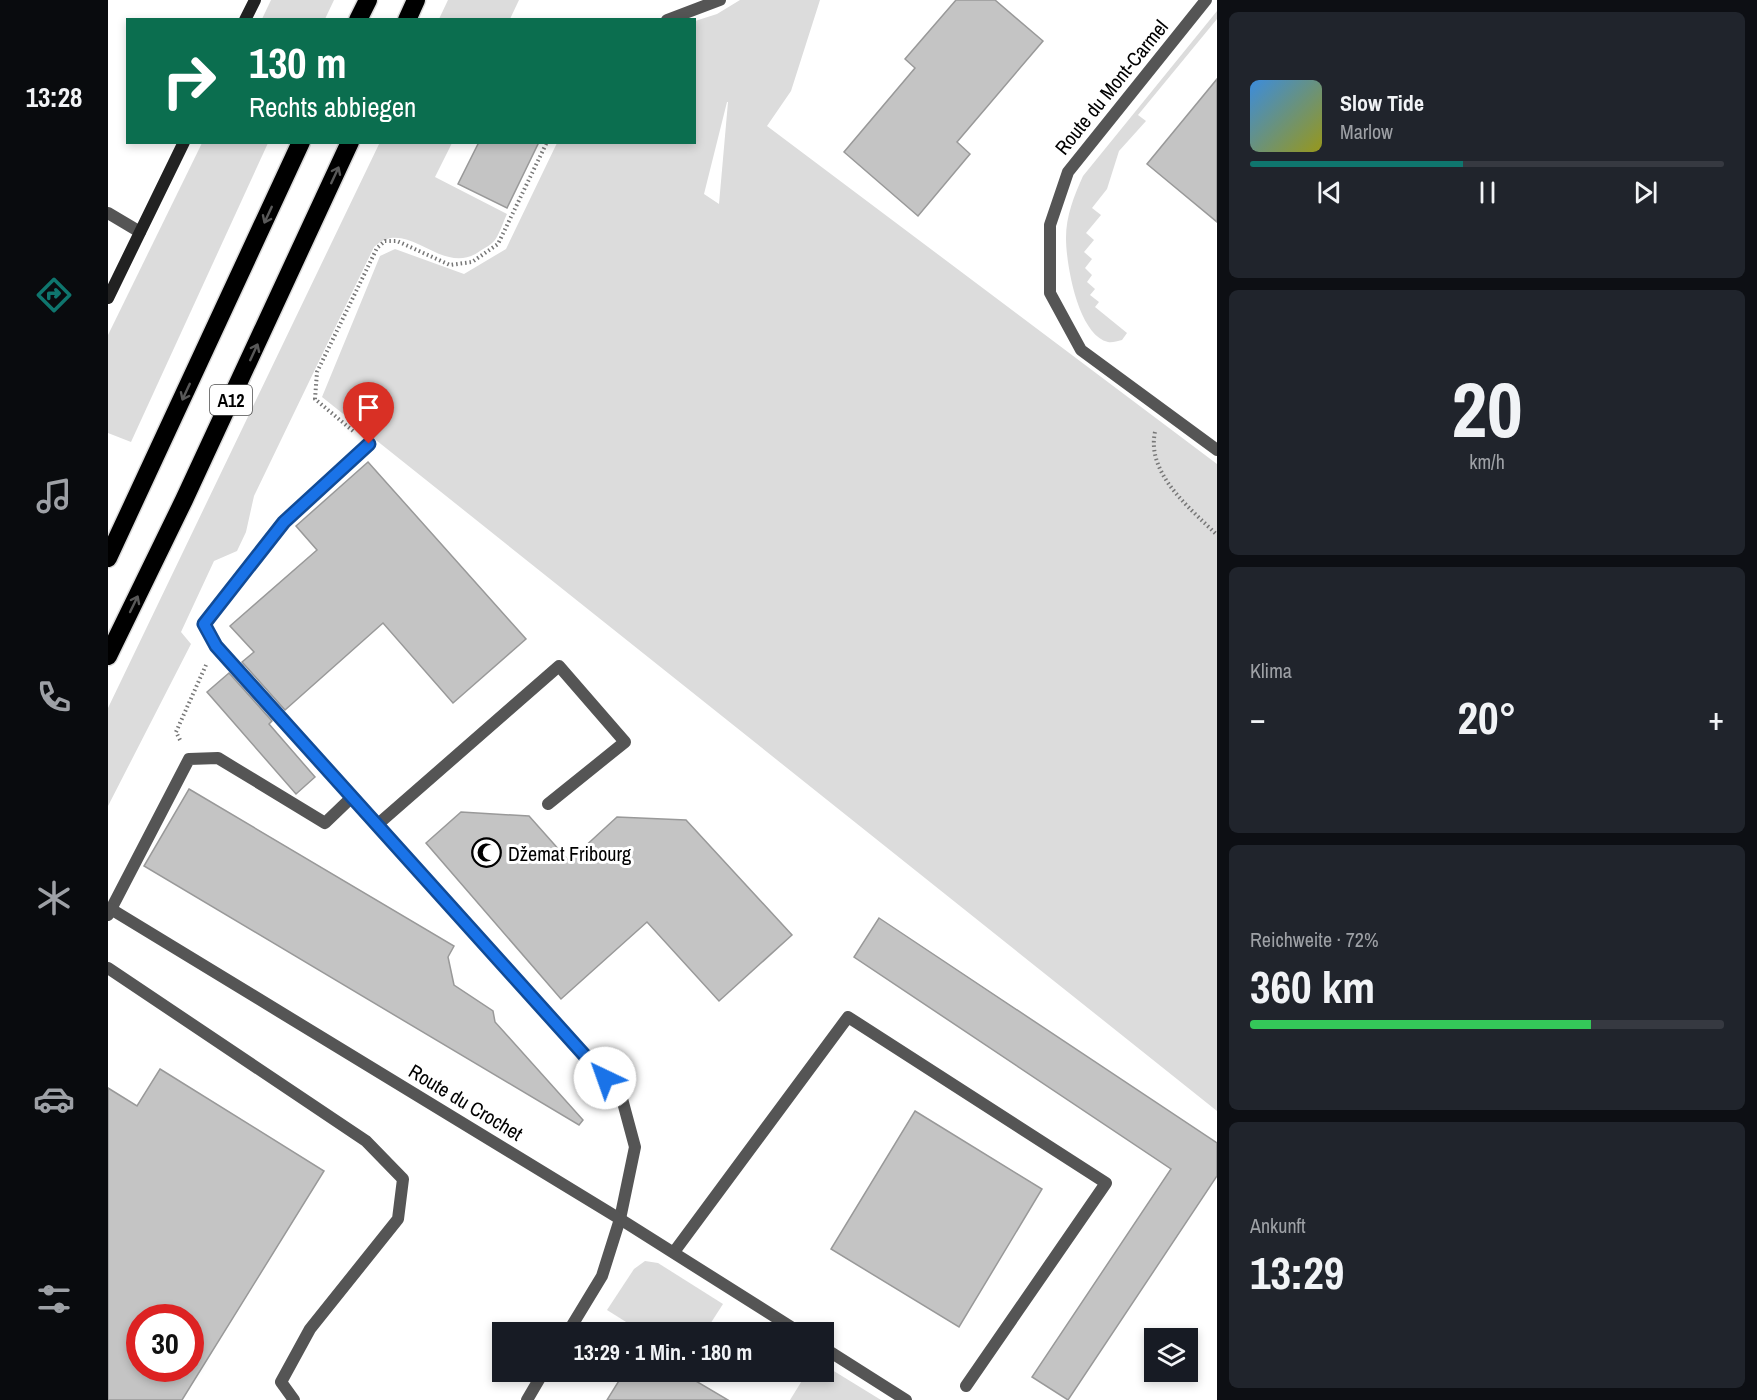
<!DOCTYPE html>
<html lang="de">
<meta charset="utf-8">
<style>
body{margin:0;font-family:"Archivo Narrow",sans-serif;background:#20242c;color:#f1f3f6;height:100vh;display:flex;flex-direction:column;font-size:22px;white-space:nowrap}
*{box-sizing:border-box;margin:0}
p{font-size:20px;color:#9ea1a6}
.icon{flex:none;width:33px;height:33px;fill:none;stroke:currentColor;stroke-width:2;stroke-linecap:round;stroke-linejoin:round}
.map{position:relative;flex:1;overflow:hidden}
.drawer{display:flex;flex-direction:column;gap:12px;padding:12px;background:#0d0f14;width:540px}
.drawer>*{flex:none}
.hud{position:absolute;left:18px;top:18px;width:570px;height:126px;border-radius:0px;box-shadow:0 3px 9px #0003;background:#0b6e4f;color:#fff;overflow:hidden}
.tools{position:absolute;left:1036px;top:1328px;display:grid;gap:12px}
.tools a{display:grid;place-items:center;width:54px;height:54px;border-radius:0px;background:#171b24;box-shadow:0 3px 9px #0003;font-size:30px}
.speed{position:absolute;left:18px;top:1304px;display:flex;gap:12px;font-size:30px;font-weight:700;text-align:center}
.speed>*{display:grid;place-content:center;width:78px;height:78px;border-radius:50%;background:#171b24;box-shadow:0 3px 9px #0003;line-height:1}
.speed .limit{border:9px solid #d22;background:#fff;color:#111}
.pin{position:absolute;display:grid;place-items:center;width:51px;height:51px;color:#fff;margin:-62px -26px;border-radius:50% 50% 50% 0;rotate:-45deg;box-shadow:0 0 6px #0007}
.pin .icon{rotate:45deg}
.me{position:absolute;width:66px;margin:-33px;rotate:318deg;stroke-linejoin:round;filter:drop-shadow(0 0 4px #0008)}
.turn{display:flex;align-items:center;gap:21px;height:126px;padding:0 24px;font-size:27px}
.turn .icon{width:78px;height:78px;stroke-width:2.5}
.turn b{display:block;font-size:42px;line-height:51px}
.big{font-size:45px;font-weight:700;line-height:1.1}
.drawer .tile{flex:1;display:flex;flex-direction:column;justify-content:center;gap:9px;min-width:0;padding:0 21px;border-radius:9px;background:#20242c}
.drawer .dial{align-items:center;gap:0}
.dial b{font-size:78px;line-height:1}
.song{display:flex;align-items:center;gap:18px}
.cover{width:72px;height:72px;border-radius:9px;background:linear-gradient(135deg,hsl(210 70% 55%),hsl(60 70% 35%))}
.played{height:6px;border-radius:3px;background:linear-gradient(90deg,#0f766e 45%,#363941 45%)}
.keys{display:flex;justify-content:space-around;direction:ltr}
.heat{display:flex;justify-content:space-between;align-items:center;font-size:33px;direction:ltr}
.charge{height:9px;border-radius:4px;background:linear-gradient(90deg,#34c759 72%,#363941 0)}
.trip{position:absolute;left:384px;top:1322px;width:342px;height:60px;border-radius:0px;background:#171b24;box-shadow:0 3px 9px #0003;font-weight:700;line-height:60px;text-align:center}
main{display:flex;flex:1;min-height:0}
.tab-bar{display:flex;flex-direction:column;width:108px;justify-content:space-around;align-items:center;background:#090b0e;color:#9ea1a6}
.tab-bar .icon{width:42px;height:42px}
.tab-bar .selected{color:#0f766e}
.tab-bar b{font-size:27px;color:#f1f3f6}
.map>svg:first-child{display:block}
.green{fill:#dcdcdc;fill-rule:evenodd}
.building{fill:#c4c4c4;stroke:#999;stroke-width:1.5;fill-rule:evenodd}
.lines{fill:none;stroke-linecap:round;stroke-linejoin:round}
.highway-casing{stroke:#dbdbdb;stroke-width:21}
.path{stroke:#777;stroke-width:4;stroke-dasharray:1.5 3;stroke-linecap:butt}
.lane{stroke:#555;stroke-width:12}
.street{stroke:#555;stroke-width:12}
.secondary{stroke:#222;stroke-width:12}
.highway{stroke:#000;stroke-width:18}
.oneway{stroke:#595959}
.route-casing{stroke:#114b97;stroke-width:15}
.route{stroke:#1a73e8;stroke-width:10}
.labels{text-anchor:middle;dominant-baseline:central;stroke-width:6;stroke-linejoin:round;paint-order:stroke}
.shield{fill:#fff;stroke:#4c4c4c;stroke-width:1.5}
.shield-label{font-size:18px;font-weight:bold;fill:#000}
.street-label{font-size:20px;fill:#000;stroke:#fff}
.poi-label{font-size:20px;fill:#000;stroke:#fff;text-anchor:start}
</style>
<main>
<nav class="tab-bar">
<b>13:28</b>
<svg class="icon selected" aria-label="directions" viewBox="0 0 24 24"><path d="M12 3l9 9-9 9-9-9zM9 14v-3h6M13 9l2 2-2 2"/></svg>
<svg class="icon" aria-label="music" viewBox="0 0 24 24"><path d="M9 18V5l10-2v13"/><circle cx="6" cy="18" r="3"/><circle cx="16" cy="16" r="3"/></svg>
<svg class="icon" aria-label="phone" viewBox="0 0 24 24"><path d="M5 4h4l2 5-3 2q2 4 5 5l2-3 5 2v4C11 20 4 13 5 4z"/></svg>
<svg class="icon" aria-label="climate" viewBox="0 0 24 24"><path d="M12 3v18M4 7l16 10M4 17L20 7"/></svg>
<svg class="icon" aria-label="car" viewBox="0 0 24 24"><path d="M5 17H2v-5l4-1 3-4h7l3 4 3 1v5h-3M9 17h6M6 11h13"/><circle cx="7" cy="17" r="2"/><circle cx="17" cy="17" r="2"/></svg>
<svg class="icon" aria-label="filters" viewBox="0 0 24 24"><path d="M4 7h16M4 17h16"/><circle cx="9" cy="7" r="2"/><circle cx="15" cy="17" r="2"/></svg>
</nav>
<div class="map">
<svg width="1109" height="1400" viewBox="0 0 1109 1400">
<rect width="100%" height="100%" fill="#fff"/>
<g class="green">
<polygon points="163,0 226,0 217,19 154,19"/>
<polygon points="340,0 411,0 402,19 331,19"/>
<path d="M632,0H712L683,91L659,126L1109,464V1111L214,397L272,256L287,249L356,274L398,249L449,143L586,142L587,21L609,14ZM619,102H620L611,204L596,194Z"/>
<path d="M1109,11V19L1030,115L1038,121L1011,151L999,189L984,208L993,215L978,233L986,240L976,252L984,259L977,268L984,275L979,282L987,289L982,295L991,302L987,307L1019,333L1014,340C1009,341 1004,343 1000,342C970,335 958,264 958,238C958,216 966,196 975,176Z"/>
<path d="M272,142L344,143L327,177L399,214C395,222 392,233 387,240C384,244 377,248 372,251C334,279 299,215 266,247L146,496L138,532L129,551L106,561L73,632L83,644L0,806V708Z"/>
<polygon points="94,143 160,143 23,442 0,433 0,335"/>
<polygon points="537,1261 550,1263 615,1304 597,1332 534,1332 499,1310 526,1269"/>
<polygon points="716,1365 773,1400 682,1400 700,1371 716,1371"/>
</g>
<g class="building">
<polygon points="848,0 887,0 935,41 849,142 862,154 810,216 736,152 807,68 797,59"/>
<polygon points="1109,79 1109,222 1039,164"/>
<polygon points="371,142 431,142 399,208 350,184"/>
<polygon points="260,462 418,639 345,703 275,623 177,710 134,662 146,652 122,626 209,550 188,526"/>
<polygon points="121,673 164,721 161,724 207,777 188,794 99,692"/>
<polygon points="81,789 346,946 340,957 346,985 385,1011 387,1022 475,1120 471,1125 36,866"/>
<polygon points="353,812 421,816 461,861 509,817 578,820 684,935 611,1001 539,922 453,999 318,843"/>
<polygon points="771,918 1109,1143 1109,1176 960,1400 924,1377 1063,1169 746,957"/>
<path d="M52,1069L216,1171L74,1400H0V1088L29,1106ZM32,1317H82V1368H32Z"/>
<polygon points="807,1111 934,1189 851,1327 723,1249"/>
<polygon points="517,1371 571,1371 620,1400 499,1400"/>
</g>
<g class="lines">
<defs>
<g id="highway">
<polyline points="250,20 260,0"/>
<polyline points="299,20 308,0"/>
<polyline points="0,558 193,142"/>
<polyline points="0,656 76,500 242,142"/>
</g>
</defs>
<use href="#highway" class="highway-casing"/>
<g class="path">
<polyline points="245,431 207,399 209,372 269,248 277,241 289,241 342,265 364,262 390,244 439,142"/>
<path d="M1047,432C1038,474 1083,509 1109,535"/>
<polyline points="72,740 68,732 98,665"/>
</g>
<g class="lane">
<polyline points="108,646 96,624 175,522 261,445"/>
<polyline points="269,825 451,666 517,742 440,804"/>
<polyline points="0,915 81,759 110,758 217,823 243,798"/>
<polyline points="0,968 258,1141 295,1179 290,1219 202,1329 173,1382 186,1400"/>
<polyline points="566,1252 740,1017 998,1183 858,1386"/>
<polyline points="460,1332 494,1276 512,1219"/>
<polyline points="419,1400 436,1371"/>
</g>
<g class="street">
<polyline points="1098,0 960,172 942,225 942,293 973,350 1109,450"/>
<polyline points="559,20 612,0"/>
<polyline points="0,213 32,232"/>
<polyline points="108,646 513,1095 527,1147 512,1219"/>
<polyline points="3,909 512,1219 691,1332"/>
<polyline points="716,1348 798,1400"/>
</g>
<g class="secondary">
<polyline points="137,20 147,0"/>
<polyline points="0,298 76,142"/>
</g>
<use href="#highway" class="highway"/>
</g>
<defs><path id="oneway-shaft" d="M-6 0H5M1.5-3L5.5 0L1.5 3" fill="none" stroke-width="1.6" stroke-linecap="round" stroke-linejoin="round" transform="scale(1.5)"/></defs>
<g class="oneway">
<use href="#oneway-shaft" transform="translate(227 175) rotate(-65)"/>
<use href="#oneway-shaft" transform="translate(160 215) rotate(115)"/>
<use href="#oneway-shaft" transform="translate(146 352) rotate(-65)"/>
<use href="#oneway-shaft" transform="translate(78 392) rotate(115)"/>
<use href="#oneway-shaft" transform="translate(26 604) rotate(-64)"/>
</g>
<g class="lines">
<defs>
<polyline id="route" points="261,444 176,522 96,624 108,646 497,1078"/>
</defs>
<use href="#route" class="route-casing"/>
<use href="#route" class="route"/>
</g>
<defs>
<symbol id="mosque-ring" viewBox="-11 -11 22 22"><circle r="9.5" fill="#fff" stroke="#000" stroke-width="1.5"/><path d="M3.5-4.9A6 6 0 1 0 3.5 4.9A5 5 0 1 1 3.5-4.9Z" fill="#000"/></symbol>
</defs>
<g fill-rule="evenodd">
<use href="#mosque-ring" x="362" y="836" width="33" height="33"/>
</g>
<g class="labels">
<rect class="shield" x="102" y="385" width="42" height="30" rx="4.5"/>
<g class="shield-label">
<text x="123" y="400">A12</text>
</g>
<g class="street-label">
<text transform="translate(1003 87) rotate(-51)">Route du Mont-Carmel</text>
<text transform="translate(358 1102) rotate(31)">Route du Crochet</text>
</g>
<g class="poi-label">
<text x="400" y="853">Džemat Fribourg</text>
</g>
</g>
</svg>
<div class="tools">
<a><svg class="icon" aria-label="layers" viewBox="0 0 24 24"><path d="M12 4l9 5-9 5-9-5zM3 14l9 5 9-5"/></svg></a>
</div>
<div class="speed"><div class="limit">30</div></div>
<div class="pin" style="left:261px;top:444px;background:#d93025"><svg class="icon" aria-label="arrive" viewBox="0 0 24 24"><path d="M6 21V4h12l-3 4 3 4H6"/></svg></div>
<svg class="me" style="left:497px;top:1078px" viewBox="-20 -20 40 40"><circle r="19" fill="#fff"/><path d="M0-13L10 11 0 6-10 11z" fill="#1a73e8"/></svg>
<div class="trip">13:29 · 1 Min. · 180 m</div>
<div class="hud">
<div class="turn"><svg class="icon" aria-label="right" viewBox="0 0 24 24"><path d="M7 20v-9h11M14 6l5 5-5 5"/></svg><div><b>130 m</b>Rechts abbiegen</div></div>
</div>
</div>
<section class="drawer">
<div class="tile">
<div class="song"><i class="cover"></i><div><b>Slow Tide</b><p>Marlow</p></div></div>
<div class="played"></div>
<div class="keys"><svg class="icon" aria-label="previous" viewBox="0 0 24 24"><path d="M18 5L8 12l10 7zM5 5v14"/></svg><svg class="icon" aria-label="pause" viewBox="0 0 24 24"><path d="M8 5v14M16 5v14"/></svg><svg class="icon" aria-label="next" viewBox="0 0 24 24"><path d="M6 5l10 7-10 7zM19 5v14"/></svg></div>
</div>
<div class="tile dial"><b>20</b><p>km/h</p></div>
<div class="tile"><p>Klima</p>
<div class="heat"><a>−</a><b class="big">20°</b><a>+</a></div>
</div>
<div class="tile"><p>Reichweite · 72%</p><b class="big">360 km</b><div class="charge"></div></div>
<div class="tile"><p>Ankunft</p><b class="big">13:29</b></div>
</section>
</main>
